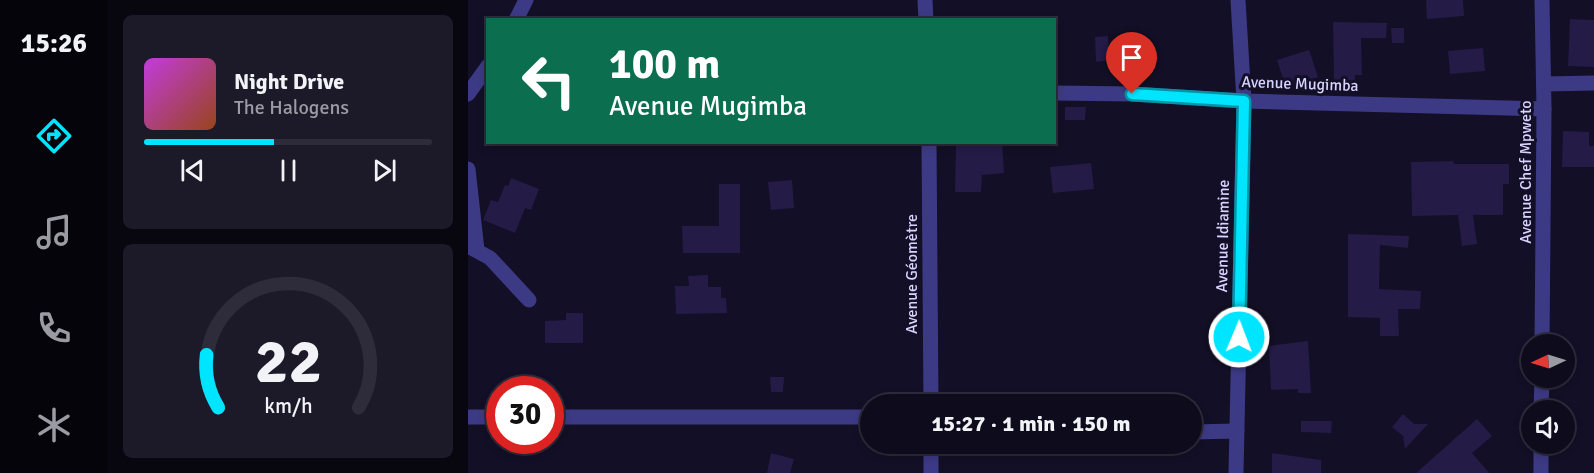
<!DOCTYPE html>
<html lang="fr">
<meta charset="utf-8">
<style>
body{margin:0;font-family:Signika,sans-serif;background:#1c1929;color:#f1f3f6;height:100vh;display:flex;flex-direction:column;font-size:22px;white-space:nowrap}
*{box-sizing:border-box;margin:0}
p{font-size:20px;color:#9b9ba3}
.icon{flex:none;width:33px;height:33px;fill:none;stroke:currentColor;stroke-width:2;stroke-linecap:round;stroke-linejoin:round}
.map{position:relative;flex:1;overflow:hidden}
.sheet{display:flex;flex-direction:column;gap:15px;padding:15px;background:#08060f;width:360px}
.sheet>*{flex:none}
.guide{position:absolute;left:18px;top:18px;width:570px;height:126px;border-radius:0px;box-shadow:0 3px 9px #0003,0 0 0 2px #2e2b3b;background:#0b6e4f;color:#fff;overflow:hidden}
.needle{width:39px;rotate:266deg}
.buttons{position:absolute;left:1053px;top:334px;display:grid;gap:12px}
.buttons a{display:grid;place-items:center;width:54px;height:54px;border-radius:50%;background:#0e0b1c;box-shadow:0 3px 9px #0003,0 0 0 2px #2e2b3b;font-size:30px}
.speed{position:absolute;left:18px;top:376px;display:flex;gap:12px;font-size:30px;font-weight:700;text-align:center}
.speed>*{display:grid;place-content:center;width:78px;height:78px;border-radius:50%;background:#0e0b1c;box-shadow:0 3px 9px #0003,0 0 0 2px #2e2b3b;line-height:1}
.speed .limit{border:9px solid #d22;background:#fff;color:#111}
.pin{position:absolute;display:grid;place-items:center;width:51px;height:51px;color:#fff;margin:-62px -26px;border-radius:50% 50% 50% 0;rotate:-45deg;box-shadow:0 0 6px #0007}
.pin .icon{rotate:45deg}
.me{position:absolute;width:66px;margin:-33px;rotate:1deg;stroke-linejoin:round;filter:drop-shadow(0 0 4px #0008)}
.turn{display:flex;align-items:center;gap:21px;height:126px;padding:0 24px;font-size:27px}
.turn .icon{width:78px;height:78px;stroke-width:2.5}
.turn b{display:block;font-size:42px;line-height:51px}
.sheet .tile{flex:1;display:flex;flex-direction:column;justify-content:center;gap:9px;min-width:0;padding:0 21px;border-radius:9px;background:#1c1929}
.sheet .dial{align-items:center;gap:0}
.dial svg{height:156px;overflow:visible;fill:none;stroke:#2e2b3b;stroke-width:7;stroke-linecap:round;text-anchor:middle}
.dial text{fill:#f1f3f6;stroke:none}
.song{display:flex;align-items:center;gap:18px}
.cover{width:72px;height:72px;border-radius:9px;background:linear-gradient(135deg,hsl(290 70% 55%),hsl(20 70% 35%))}
.played{height:6px;border-radius:3px;background:linear-gradient(90deg,#00e5ff 45%,#2e2b3b 45%)}
.keys{display:flex;justify-content:space-around;direction:ltr}
.trip{position:absolute;left:392px;top:394px;width:342px;height:60px;border-radius:30px;background:#0e0b1c;box-shadow:0 3px 9px #0003,0 0 0 2px #2e2b3b;font-weight:700;line-height:60px;text-align:center}
main{display:flex;flex:1;min-height:0}
.menu{display:flex;flex-direction:column;width:108px;justify-content:space-around;align-items:center;background:#06040b;color:#9b9ba3}
.menu .icon{width:42px;height:42px}
.menu .selected{color:#00e5ff}
.menu b{font-size:27px;color:#f1f3f6}
.map>svg:first-child{display:block}
.building{fill:#241b47}
.lines{fill:none;stroke-linecap:round;stroke-linejoin:round}
.street{stroke:#3d3a85;stroke-width:15}
.route-casing{stroke:#0095a6;stroke-width:15}
.route{stroke:#00e5ff;stroke-width:10}
.labels{text-anchor:middle;dominant-baseline:central;stroke-width:6;stroke-linejoin:round;paint-order:stroke}
.street-label{font-size:16px;fill:#d9d4ff;stroke:#130f26}
</style>
<main>
<nav class="menu">
<b>15:26</b>
<svg class="icon selected" aria-label="directions" viewBox="0 0 24 24"><path d="M12 3l9 9-9 9-9-9zM9 14v-3h6M13 9l2 2-2 2"/></svg>
<svg class="icon" aria-label="music" viewBox="0 0 24 24"><path d="M9 18V5l10-2v13"/><circle cx="6" cy="18" r="3"/><circle cx="16" cy="16" r="3"/></svg>
<svg class="icon" aria-label="phone" viewBox="0 0 24 24"><path d="M5 4h4l2 5-3 2q2 4 5 5l2-3 5 2v4C11 20 4 13 5 4z"/></svg>
<svg class="icon" aria-label="climate" viewBox="0 0 24 24"><path d="M12 3v18M4 7l16 10M4 17L20 7"/></svg>
</nav>
<section class="sheet">
<div class="tile">
<div class="song"><i class="cover"></i><div><b>Night Drive</b><p>The Halogens</p></div></div>
<div class="played"></div>
<div class="keys"><svg class="icon" aria-label="previous" viewBox="0 0 24 24"><path d="M18 5L8 12l10 7zM5 5v14"/></svg><svg class="icon" aria-label="pause" viewBox="0 0 24 24"><path d="M8 5v14M16 5v14"/></svg><svg class="icon" aria-label="next" viewBox="0 0 24 24"><path d="M6 5l10 7-10 7zM19 5v14"/></svg></div>
</div>
<div class="tile dial"><svg viewBox="0 0 100 80">
<path d="M14 69A42 42 0 1 1 86 69"/>
<path d="M14 69A42 42 0 0 1 8 42" stroke="#00e5ff"/>
<text x="50" y="56" font-size="32" font-weight="700">22</text>
<text x="50" y="72" font-size="11">km/h</text>
</svg></div>
</section>
<div class="map">
<svg width="1126" height="473" viewBox="0 0 1126 473">
<rect width="100%" height="100%" fill="#130f26"/>
<g class="building">
<polygon points="958,0 995,0 996,16 959,19"/>
<polygon points="1102,19 1126,20 1126,67 1100,66"/>
<polygon points="865,22 919,23 918,38 893,38 894,75 887,75 887,82 866,83"/>
<polygon points="923,28 936,28 936,43 924,43"/>
<polygon points="640,36 641,60 628,62 627,37"/>
<polygon points="1015,48 1017,71 982,74 980,51"/>
<polygon points="841,50 850,77 818,87 809,60"/>
<polygon points="597,107 618,107 617,120 597,120"/>
<polygon points="1095,131 1121,132 1121,146 1126,146 1126,167 1094,167"/>
<polygon points="488,142 534,142 536,173 514,175 513,192 487,192"/>
<polygon points="985,161 986,164 1041,164 1041,184 1035,184 1035,215 1005,215 1009,244 994,246 990,215 944,216 943,162"/>
<polygon points="623,163 626,189 585,193 582,167"/>
<polygon points="43,178 71,189 63,210 57,208 47,233 15,220 23,200 30,202 37,185 40,186"/>
<polygon points="324,180 326,208 303,210 300,182"/>
<polygon points="251,184 272,184 272,253 215,253 214,226 251,226"/>
<polygon points="880,234 941,236 940,248 912,245 911,289 953,291 952,309 930,309 931,336 912,336 912,318 880,317"/>
<polygon points="240,275 240,287 253,287 253,298 258,298 259,313 208,314 207,286 221,286 220,276"/>
<polygon points="98,313 115,313 115,343 77,343 77,321 98,320"/>
<polygon points="840,341 843,393 830,393 830,389 803,390 801,346"/>
<polygon points="302,377 316,377 315,392 303,392"/>
<polygon points="935,414 946,424 960,424 937,449 935,436 924,427"/>
<polygon points="1009,419 1024,436 1004,453 1021,473 948,473"/>
<polygon points="833,421 864,421 863,433 833,432"/>
<polygon points="303,453 326,459 322,473 299,473"/>
<polygon points="804,453 853,460 853,473 804,473"/>
</g>
<g class="lines">
<g class="street">
<polyline points="457,0 458,20"/>
<polyline points="1074,0 1076,109 1074,345"/>
<polyline points="48,20 58,0"/>
<polyline points="1076,84 1126,83"/>
<polyline points="586,93 664,94 776,101 1076,109"/>
<polyline points="0,94 20,66"/>
<polyline points="461,142 463,405"/>
<polyline points="0,169 9,250"/>
<polyline points="0,246 22,258 61,300"/>
<polyline points="1073,411 1074,378"/>
<polyline points="0,417 32,417"/>
<polyline points="82,417 402,417"/>
<polyline points="723,432 769,431"/>
<polyline points="463,444 463,473"/>
<polyline points="768,473 776,101 770,0"/>
<polyline points="1073,473 1073,444"/>
</g>
</g>
<g class="lines">
<defs>
<polyline id="route" points="664,94 776,101 771,337"/>
</defs>
<use href="#route" class="route-casing"/>
<use href="#route" class="route"/>
</g>
<g class="labels">
<g class="street-label">
<text transform="translate(832 84) rotate(2)">Avenue Mugimba</text>
<text transform="translate(1058 172) rotate(-90)">Avenue Chef Mpweto</text>
<text transform="translate(755 236) rotate(-89)">Avenue Idiamine</text>
<text transform="translate(444 274) rotate(-90)">Avenue Géomètre</text>
</g>
</g>
</svg>
<div class="buttons">
<a><svg class="needle" viewBox="-14 -14 28 28"><path d="M0-13l5 13h-10z" fill="#e53935"/><path d="M0 13l5-13h-10z" fill="#9b9ba3"/></svg></a>
<a><svg class="icon" aria-label="sound" viewBox="0 0 24 24"><path d="M4 9h4l5-4v14l-5-4H4zM17 9q2 3 0 6"/></svg></a>
</div>
<div class="speed"><div class="limit">30</div></div>
<div class="pin" style="left:664px;top:94px;background:#d93025"><svg class="icon" aria-label="arrive" viewBox="0 0 24 24"><path d="M6 21V4h12l-3 4 3 4H6"/></svg></div>
<svg class="me" style="left:771px;top:337px" viewBox="-20 -20 40 40"><circle r="17" fill="#00e5ff" stroke="#fff" stroke-width="3"/><path d="M0-11L8 9 0 5-8 9z" fill="#fff"/></svg>
<div class="trip">15:27 · 1 min · 150 m</div>
<div class="guide">
<div class="turn"><svg class="icon" aria-label="left" viewBox="0 0 24 24"><path d="M17 20v-9H6M10 6l-5 5 5 5"/></svg><div><b>100 m</b>Avenue Mugimba</div></div>
</div>
</div>
</main>
